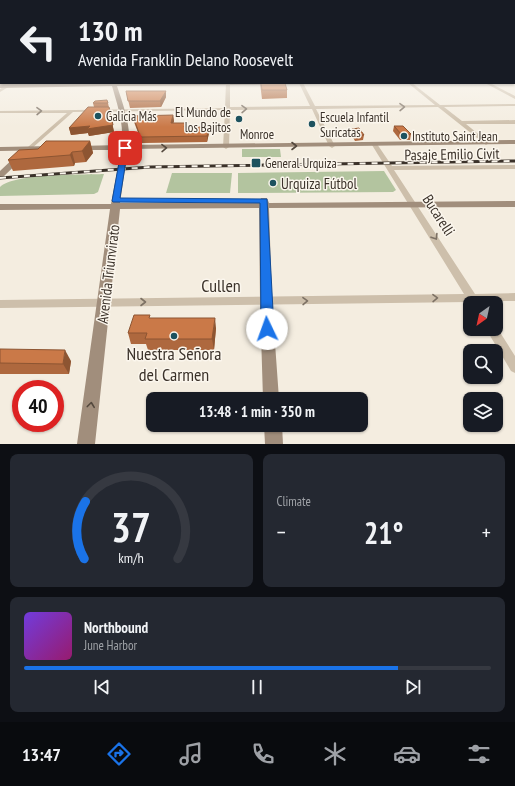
<!DOCTYPE html>
<meta charset="utf-8">
<style>
body{margin:0;font-family:"PT Sans Narrow",sans-serif;background:#242831;color:#f1f3f6;height:100vh;display:flex;flex-direction:column;font-size:15px;white-space:nowrap}
*{box-sizing:border-box;margin:0}
p{font-size:13px;color:#9ea1a6}
.icon{flex:none;width:22px;height:22px;fill:none;stroke:currentColor;stroke-width:2;stroke-linecap:round;stroke-linejoin:round}
.map{position:relative;height:444px;overflow:hidden}
.details{display:flex;flex-direction:column;gap:10px;padding:10px;background:#0d0f14;flex:1}
.details>*{flex:none}
.top-card{position:absolute;left:0px;top:0px;width:515px;height:84px;box-shadow:0 1px 3px #0004;background:#171b24;color:#f1f3f6;overflow:hidden}
.needle{width:26px;rotate:213deg}
.tools{position:absolute;left:463px;top:296px;display:grid;gap:8px}
.tools a{display:grid;place-items:center;width:40px;height:40px;border-radius:8px;background:#171b24;box-shadow:0 1px 3px #0004;font-size:20px}
.speed{position:absolute;left:12px;top:380px;display:flex;gap:8px;font-size:20px;font-weight:700;text-align:center}
.speed>*{display:grid;place-content:center;width:52px;height:52px;border-radius:50%;background:#171b24;box-shadow:0 1px 3px #0004;line-height:1}
.speed .limit{border:6px solid #d22;background:#fff;color:#111}
.pin{position:absolute;display:grid;place-items:center;width:34px;height:34px;color:#fff;margin:-17px;border-radius:8px;box-shadow:0 2px 6px #0006}
.me{position:absolute;width:44px;margin:-22px;rotate:357deg;stroke-linejoin:round;filter:drop-shadow(0 0 3px #0008)}
.turn{display:flex;align-items:center;gap:14px;height:84px;padding:0 12px;font-size:18px}
.turn .icon{width:52px;height:52px;stroke-width:2.5}
.turn b{display:block;font-size:28px;line-height:34px}
.big{font-size:30px;font-weight:700;line-height:1.1}
.details .widget{flex:1;display:flex;flex-direction:column;justify-content:center;gap:6px;min-width:0;padding:0 14px;border-radius:8px;background:#242831}
.details .dial{align-items:center;gap:0}
.dial svg{height:104px;overflow:visible;fill:none;stroke:#363941;stroke-width:7;stroke-linecap:round;text-anchor:middle}
.dial text{fill:#f1f3f6;stroke:none}
.song{display:flex;align-items:center;gap:12px}
.cover{width:48px;height:48px;border-radius:6px;background:linear-gradient(135deg,hsl(260 70% 55%),hsl(320 70% 35%))}
.played{height:4px;border-radius:2px;background:linear-gradient(90deg,#1a73e8 80%,#363941 80%)}
.keys{display:flex;justify-content:space-around;direction:ltr}
.heat{display:flex;justify-content:space-between;align-items:center;font-size:22px;direction:ltr}
.details .tiles{flex:1;display:grid;gap:10px;grid-template-columns:1fr 1fr}
.widget:last-child{grid-column:span 2}
.trip{position:absolute;left:146px;top:392px;width:222px;height:40px;border-radius:8px;background:#171b24;box-shadow:0 1px 3px #0004;font-weight:700;line-height:40px;text-align:center}
.tab-bar{display:flex;height:64px;justify-content:space-around;align-items:center;background:#090b0e;color:#9ea1a6}
.tab-bar .icon{width:28px;height:28px}
.tab-bar .active{color:#1a73e8}
.tab-bar b{font-size:18px;color:#f1f3f6}
.map>svg:first-child{display:block}
.green{fill:#b3c49f}
.lines{fill:none;stroke-linecap:round;stroke-linejoin:round}
.street{fill:#cdbfab;fill-rule:evenodd}
.secondary{fill:#a18e7c;fill-rule:evenodd}
.rail-casing{stroke:#3b322a;stroke-width:3}
.rail{stroke:#fbf6ed;stroke-width:2;stroke-dasharray:6;stroke-linecap:butt}
.wall{fill:#ae683e}
.shaded-wall{fill:#8d5532}
.building{fill:#ca7948;stroke:#8d5532}
.oneway{stroke:#7d7164}
.oneway2{stroke:#54493e}
.route{fill:#1a73e8;stroke:#114b97}
.poi-dot{fill:#1d525f;stroke:#fbf6ed;stroke-width:1.5}
.labels{text-anchor:middle;dominant-baseline:central;stroke-width:3;stroke-linejoin:round;paint-order:stroke}
.far-poi-label{font-size:13px;fill:#3b322a;stroke:#fbf6ed;text-anchor:start}
.far-street-label{font-size:13px;fill:#3b322a;stroke:#fbf6ed}
.street-label{font-size:15px;fill:#3b322a;stroke:#fbf6ed}
.poi-label{font-size:15px;fill:#3b322a;stroke:#fbf6ed;text-anchor:start}
.near-street-label{font-size:18px;fill:#3b322a;stroke:#fbf6ed}
.near-poi-label{font-size:18px;fill:#3b322a;stroke:#fbf6ed}
</style>
<div class="map">
<svg width="515" height="444" viewBox="0 0 515 444">
<rect width="100%" height="100%" fill="#f4ede0"/>
<g class="green">
<polygon points="242,149 280,149 281,157 242,157"/>
<polygon points="384,171 396,190 393,192 238,193 238,173"/>
<polygon points="172,173 232,173 230,193 166,193"/>
<path d="M104,174L98,192L94,194L0,196V187C14,173 82,175 104,174Z"/>
</g>
<g class="lines">
<g class="street">
<polygon points="10,83 15,83 0,92 0,89"/>
<polygon points="226,83 230,83 230,107 310,106 299,83 303,83 315,106 435,105 408,83 412,83 440,105 515,104 515,106 444,107 462,121 515,120 515,124 466,124 488,142 489,143 486,145 438,107 316,109 335,146 332,148 329,146 312,109 230,110 229,147 226,149 223,147 225,110 73,112 30,150 27,148 28,147 67,113 0,113 0,111 225,108"/>
<polygon points="485,83 490,83 515,96 515,99"/>
<polygon points="375,143 377,144 392,166 515,165 515,169 394,170 475,294 515,293 515,301 479,301 478,303 470,303 469,302 0,308 0,300 464,294 372,145"/>
<polygon points="496,326 515,356 515,373 511,371 486,329 496,329"/>
</g>
<g class="secondary">
<rect x="514" y="80" width="1" height="2"/>
<path d="M111,83H330L328,84L117,86C123,104 131,126 129,145L515,140V144L128,149L120,203H259L261,198H267L269,203L515,201V207L269,208L272,301L279,399H263L260,301L259,208L120,209L95,444H77L110,209L0,210V204H111L121,150H78L74,148L78,146L121,145C125,126 117,104 112,86L0,88V84Z"/>
<polygon points="52,146 55,146 55,150 0,151 0,147"/>
<polygon points="18,154 21,154 25,156 3,177 0,177 0,171"/>
<polygon points="264,425 282,425 283,444 265,444"/>
</g>
<defs>
<polyline id="rail" points="0,178 150,167 515,161"/>
</defs>
<use href="#rail" class="rail-casing"/>
<use href="#rail" class="rail"/>
</g>
<g class="wall">
<polygon points="260,83 285,83 287,90 287,98 262,99"/>
<polygon points="126,91 166,97 161,107 130,108"/>
<polygon points="93,103 108,103 114,132 89,136 88,133 71,135 69,128 94,107"/>
<polygon points="173,115 174,121 173,123 186,127 209,133 207,142 144,143 142,143 134,122 133,116"/>
<polygon points="394,126 411,134 410,140 400,140 393,131"/>
<polygon points="352,129 364,135 363,140 355,141 351,134"/>
<polygon points="90,141 93,153 86,162 75,163 74,166 13,171 8,160 38,149"/>
<polygon points="150,318 216,328 214,350 148,350 146,344 131,344 128,333"/>
<polygon points="0,349 71,361 69,374 0,374"/>
</g>
<g class="shaded-wall">
<polygon points="166,91 166,97 161,107 160,101"/>
<polygon points="109,107 114,132 89,136 88,133 71,135 69,128"/>
<polygon points="173,115 174,121 172,129 171,123"/>
<polygon points="209,127 209,133 207,142 207,136"/>
<polygon points="90,141 93,153 86,162 82,151"/>
<polygon points="72,152 75,163 74,166 70,155"/>
<polygon points="215,318 216,328 214,350 212,339"/>
<polygon points="65,350 71,361 69,374 63,364"/>
</g>
<g class="building">
<polygon points="261,83 285,83 287,90 262,90"/>
<polygon points="126,91 166,91 160,101 128,101"/>
<polygon points="107,100 108,103 93,103 95,101"/>
<polygon points="88,107 109,107 113,125 87,129 90,126 69,128"/>
<polygon points="173,115 171,123 186,123 184,127 209,127 207,136 142,137 140,136 133,116"/>
<polygon points="394,126 403,126 411,134 402,135"/>
<polygon points="359,128 364,135 356,135 352,129"/>
<polygon points="46,141 90,141 82,151 72,152 70,155 8,160 19,150 38,149"/>
<polygon points="134,315 150,315 149,318 215,318 212,339 145,339 147,333 128,333"/>
<polygon points="0,349 1,349 65,350 63,364 0,363"/>
</g>
<defs><path id="oneway-chevron" d="M-2-3.5L2.5 0L-2 3.5" fill="none" stroke-width="1.6" stroke-linecap="round" stroke-linejoin="round"/></defs>
<g class="oneway">
<use href="#oneway-chevron" transform="translate(402 107) rotate(-1)"/>
<use href="#oneway-chevron" transform="translate(244 109) rotate(-1)"/>
<use href="#oneway-chevron" transform="translate(39 111) rotate(-1)"/>
<use href="#oneway-chevron" transform="translate(435 237) rotate(58)"/>
<use href="#oneway-chevron" transform="translate(435 298) rotate(-1)"/>
<use href="#oneway-chevron" transform="translate(305 301) rotate(-1)"/>
<use href="#oneway-chevron" transform="translate(143 302)"/>
</g>
<g class="oneway2">
<use href="#oneway-chevron" transform="translate(294 146)"/>
<use href="#oneway-chevron" transform="translate(164 148) rotate(-1)"/>
<use href="#oneway-chevron" transform="translate(91 405) rotate(-83)"/>
</g>
<linearGradient id="sky" x2="0" y2="1"><stop stop-color="#7db0d3"/><stop offset="0.51" stop-color="#faf7f1"/><stop offset="1" stop-color="#faf7f1" stop-opacity="0"/></linearGradient>
<rect width="515" height="127" fill="url(#sky)"/>
<polygon class="route" points="122,146 128,148 120,198 267,199 274,329 272,333 267,335 263,333 261,329 260,203 113,202 112,201"/>
<g class="poi-dot">
<circle cx="98" cy="116" r="4"/>
<circle cx="239" cy="119" r="4"/>
<circle cx="312" cy="124" r="4"/>
<circle cx="404" cy="136" r="4"/>
<rect x="251" y="158" width="10" height="10" rx="2"/>
<circle cx="273" cy="183" r="4"/>
<circle cx="174" cy="336" r="4"/>
</g>
<g class="labels">
<g class="far-poi-label">
<text x="231" y="112" text-anchor="end">El Mundo de<tspan x="231" dy="15">los Bajitos</tspan></text>
<text x="106" y="116">Galicia Más</text>
<text x="320" y="117">Escuela Infantil<tspan x="320" dy="15">Suricatas</tspan></text>
<text x="412" y="136">Instituto Saint Jean</text>
<text x="265" y="163">General Urquiza</text>
</g>
<g class="far-street-label">
<text x="257" y="134">Monroe</text>
</g>
<g class="street-label">
<text transform="translate(452 154) rotate(-1)">Pasaje Emilio Civit</text>
<text transform="translate(439 215) rotate(57)">Bucarelli</text>
<text transform="translate(108 274) rotate(-83)">Avenida Triunvirato</text>
</g>
<g class="poi-label">
<text x="281" y="183">Urquiza Fútbol</text>
</g>
<g class="near-street-label">
<text x="221" y="285">Cullen</text>
</g>
<g class="near-poi-label">
<text x="174" y="353">Nuestra Señora<tspan x="174" dy="21">del Carmen</tspan></text>
</g>
</g>
</svg>
<div class="tools">
<a><svg class="needle" viewBox="-14 -14 28 28"><path d="M0-13l5 13h-10z" fill="#e53935"/><path d="M0 13l5-13h-10z" fill="#9ea1a6"/></svg></a>
<a><svg class="icon" aria-label="search" viewBox="0 0 24 24"><circle cx="10" cy="10" r="6"/><path d="M15 15l6 6"/></svg></a>
<a><svg class="icon" aria-label="layers" viewBox="0 0 24 24"><path d="M12 4l9 5-9 5-9-5zM3 14l9 5 9-5"/></svg></a>
</div>
<div class="speed"><div class="limit">40</div></div>
<div class="pin" style="left:125px;top:148px;background:#d93025"><svg class="icon" aria-label="arrive" viewBox="0 0 24 24"><path d="M6 21V4h12l-3 4 3 4H6"/></svg></div>
<svg class="me" style="left:267px;top:329px" viewBox="-20 -20 40 40"><circle r="19" fill="#fff"/><path d="M0-13L10 11 0 6-10 11z" fill="#1a73e8"/></svg>
<div class="trip">13:48 · 1 min · 350 m</div>
<div class="top-card">
<div class="turn"><svg class="icon" aria-label="left" viewBox="0 0 24 24"><path d="M17 20v-9H6M10 6l-5 5 5 5"/></svg><div><b>130 m</b>Avenida Franklin Delano Roosevelt</div></div>
</div>
</div>
<section class="details">
<div class="tiles">
<div class="widget dial"><svg viewBox="0 0 100 80">
<path d="M14 69A42 42 0 1 1 86 69"/>
<path d="M14 69A42 42 0 0 1 15 25" stroke="#1a73e8"/>
<text x="50" y="56" font-size="32" font-weight="700">37</text>
<text x="50" y="72" font-size="11">km/h</text>
</svg></div>
<div class="widget"><p>Climate</p>
<div class="heat"><a>−</a><b class="big">21°</b><a>+</a></div>
</div>
<div class="widget">
<div class="song"><i class="cover"></i><div><b>Northbound</b><p>June Harbor</p></div></div>
<div class="played"></div>
<div class="keys"><svg class="icon" aria-label="previous" viewBox="0 0 24 24"><path d="M18 5L8 12l10 7zM5 5v14"/></svg><svg class="icon" aria-label="pause" viewBox="0 0 24 24"><path d="M8 5v14M16 5v14"/></svg><svg class="icon" aria-label="next" viewBox="0 0 24 24"><path d="M6 5l10 7-10 7zM19 5v14"/></svg></div>
</div>
</div>
</section>
<nav class="tab-bar">
<b>13:47</b>
<svg class="icon active" aria-label="directions" viewBox="0 0 24 24"><path d="M12 3l9 9-9 9-9-9zM9 14v-3h6M13 9l2 2-2 2"/></svg>
<svg class="icon" aria-label="music" viewBox="0 0 24 24"><path d="M9 18V5l10-2v13"/><circle cx="6" cy="18" r="3"/><circle cx="16" cy="16" r="3"/></svg>
<svg class="icon" aria-label="phone" viewBox="0 0 24 24"><path d="M5 4h4l2 5-3 2q2 4 5 5l2-3 5 2v4C11 20 4 13 5 4z"/></svg>
<svg class="icon" aria-label="climate" viewBox="0 0 24 24"><path d="M12 3v18M4 7l16 10M4 17L20 7"/></svg>
<svg class="icon" aria-label="car" viewBox="0 0 24 24"><path d="M5 17H2v-5l4-1 3-4h7l3 4 3 1v5h-3M9 17h6M6 11h13"/><circle cx="7" cy="17" r="2"/><circle cx="17" cy="17" r="2"/></svg>
<svg class="icon" aria-label="filters" viewBox="0 0 24 24"><path d="M4 7h16M4 17h16"/><circle cx="9" cy="7" r="2"/><circle cx="15" cy="17" r="2"/></svg>
</nav>
